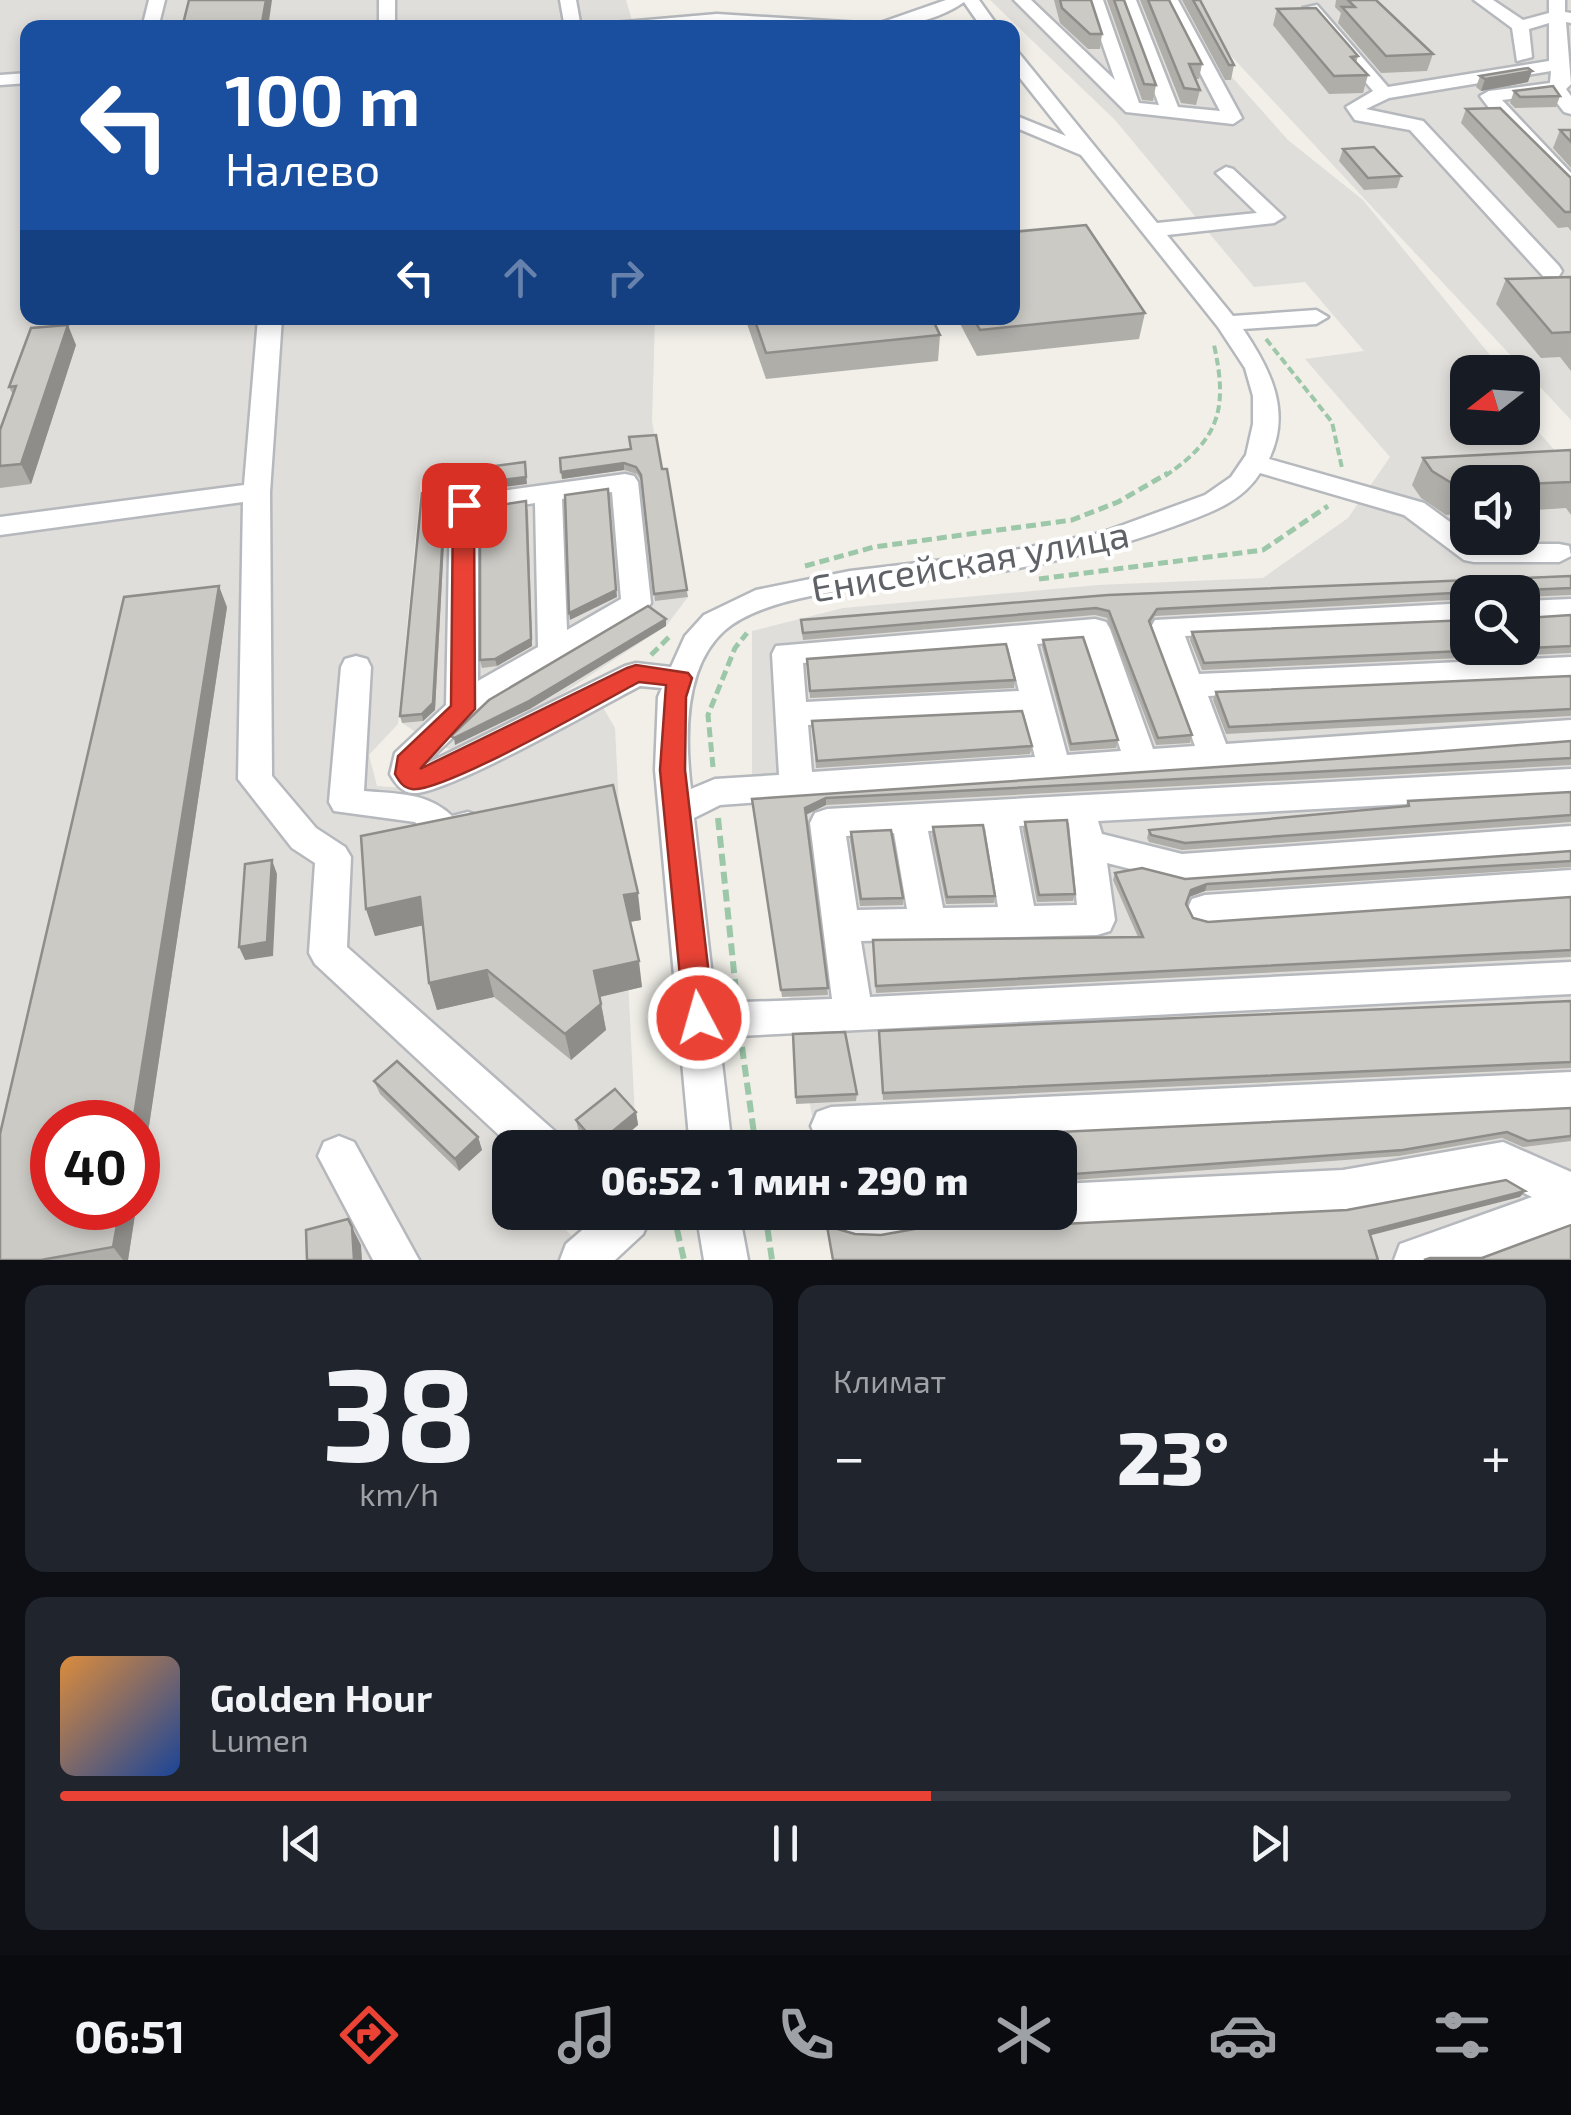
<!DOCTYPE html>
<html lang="ru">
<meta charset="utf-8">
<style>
body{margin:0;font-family:"Exo 2",sans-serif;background:#20242c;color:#f1f3f6;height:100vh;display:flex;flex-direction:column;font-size:38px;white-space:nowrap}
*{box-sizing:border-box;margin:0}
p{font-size:32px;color:#9ea1a6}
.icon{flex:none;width:55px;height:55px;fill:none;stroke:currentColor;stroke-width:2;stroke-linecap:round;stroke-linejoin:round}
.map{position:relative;height:1260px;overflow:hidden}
.drawer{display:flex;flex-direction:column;gap:25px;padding:25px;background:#0d0f14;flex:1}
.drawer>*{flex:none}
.top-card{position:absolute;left:20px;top:20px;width:1000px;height:305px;border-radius:20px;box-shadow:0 5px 15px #0003;background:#1a4fa0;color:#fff;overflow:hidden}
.needle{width:65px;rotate:253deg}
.controls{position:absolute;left:1450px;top:355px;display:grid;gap:20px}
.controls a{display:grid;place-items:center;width:90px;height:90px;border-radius:20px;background:#171b24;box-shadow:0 5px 15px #0003;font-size:50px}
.speed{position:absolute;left:30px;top:1100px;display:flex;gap:20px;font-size:50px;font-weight:700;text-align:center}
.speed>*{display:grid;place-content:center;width:130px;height:130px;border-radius:50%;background:#171b24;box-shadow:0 5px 15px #0003;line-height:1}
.speed .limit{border:15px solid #d22;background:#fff;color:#111}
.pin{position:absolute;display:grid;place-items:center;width:85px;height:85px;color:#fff;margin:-42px;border-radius:20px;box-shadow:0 5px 15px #0006}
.me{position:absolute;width:110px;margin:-55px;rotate:354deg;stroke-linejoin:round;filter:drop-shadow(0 0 8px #0008)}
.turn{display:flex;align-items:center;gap:35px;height:210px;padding:0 40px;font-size:45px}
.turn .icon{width:130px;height:130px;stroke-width:2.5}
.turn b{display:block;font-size:70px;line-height:85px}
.lanes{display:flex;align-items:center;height:95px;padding:0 40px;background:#0003;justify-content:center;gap:50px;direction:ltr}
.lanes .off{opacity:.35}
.big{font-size:75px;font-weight:800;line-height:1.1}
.drawer .widget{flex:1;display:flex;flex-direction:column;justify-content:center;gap:15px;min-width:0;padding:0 35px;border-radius:20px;background:#20242c}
.drawer .dial{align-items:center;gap:0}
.dial b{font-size:130px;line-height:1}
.song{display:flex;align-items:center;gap:30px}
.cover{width:120px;height:120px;border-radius:15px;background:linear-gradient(135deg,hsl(30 70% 55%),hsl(220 70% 35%))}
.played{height:10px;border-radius:5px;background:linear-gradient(90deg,#ea4335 60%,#363941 60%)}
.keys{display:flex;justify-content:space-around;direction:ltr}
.heat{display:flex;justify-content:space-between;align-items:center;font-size:55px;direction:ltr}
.drawer .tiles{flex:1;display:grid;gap:25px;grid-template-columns:1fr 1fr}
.widget:last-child{grid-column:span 2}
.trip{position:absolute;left:492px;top:1130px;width:585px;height:100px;border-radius:20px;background:#171b24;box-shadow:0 5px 15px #0003;font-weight:800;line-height:100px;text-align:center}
.dock{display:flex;height:160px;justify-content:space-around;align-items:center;background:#090b0e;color:#9ea1a6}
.dock .icon{width:70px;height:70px}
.dock .active{color:#ea4335}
.dock b{font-size:45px;color:#f1f3f6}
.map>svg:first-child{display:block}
.industrial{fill:#e0deda;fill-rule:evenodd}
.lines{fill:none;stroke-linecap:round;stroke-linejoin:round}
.minor-casing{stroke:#b5b8bc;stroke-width:5}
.path-far2{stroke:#9cc7a9;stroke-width:4;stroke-dasharray:8 4;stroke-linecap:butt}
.path-far1{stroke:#9cc7a9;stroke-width:5;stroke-dasharray:10 5;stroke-linecap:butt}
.path{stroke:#9cc7a9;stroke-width:6;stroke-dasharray:12 6;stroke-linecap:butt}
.minor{fill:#fff;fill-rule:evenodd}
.wall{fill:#afaea9}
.shaded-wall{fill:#8f8d8a}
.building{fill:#cccac5;stroke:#8f8d8a;stroke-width:2.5}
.route{fill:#ea4335;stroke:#982c22;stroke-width:2.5}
.labels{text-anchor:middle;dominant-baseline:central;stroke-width:8;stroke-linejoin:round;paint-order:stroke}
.street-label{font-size:38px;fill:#5f6368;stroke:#fff}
</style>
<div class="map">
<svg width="1571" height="1260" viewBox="0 0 1571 1260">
<rect width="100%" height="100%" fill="#f1efe8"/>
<g class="industrial">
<path d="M0,0H626L634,27L28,28V318H655L652,421L662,476H668L688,597L666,626L466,756L428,740L402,723L423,500L421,477L398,724L369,755L377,786L433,790L597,697L615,728L635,1117L598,1147L510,1148V1212L549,1213L596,1260H0ZM52,1122H138V1208H52Z"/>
<path d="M990,0H1194L1215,58L1288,140L1363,200L1504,372H1468V428H1522L1523,414L1571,469V1260H839L830,1213L1060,1212V1148L818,1147L752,800V631L843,608L1098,585L1263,578L1348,518L1390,457L1305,359L1364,351L1305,282L1254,287L1115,120ZM1468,482H1522V538H1468ZM1468,592H1522V648H1468Z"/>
<polygon points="1199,0 1571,0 1571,420 1219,43"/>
</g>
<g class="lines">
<defs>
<g id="minor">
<polygon points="149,0 165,0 158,28 142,28"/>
<rect x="379" y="0" width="16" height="28"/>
<polygon points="560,0 576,0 581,28 565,28"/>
<path d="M946,0H979L999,28H982L964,2C903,45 794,26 721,24C683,23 644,28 605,28L613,23L717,14L877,24Z"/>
<polygon points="1014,0 1031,0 1115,80 1087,0 1103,0 1139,103 1159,105 1120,0 1136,0 1178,107 1220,111 1162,0 1178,0 1242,118 1233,124 1126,112"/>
<polygon points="1474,0 1493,0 1523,20 1549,13 1549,0 1565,0 1565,12 1571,13 1571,23 1566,22 1571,84 1566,89 1571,96 1571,114 1564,112 1550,94 1502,100 1571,173 1571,190 1564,188 1508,133 1480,96 1489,91 1550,83 1551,71 1389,98 1366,109 1423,121 1559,266 1562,271 1559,276 1543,276 1410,130 1355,120 1346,107 1373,91 1303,8 1317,5 1388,87 1549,61 1549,23 1529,29 1532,57 1517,61 1512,28"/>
<path d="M1012,51L1018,52L1157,223L1257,213L1216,173L1226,167L1233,169L1284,217L1274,223L1167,235L1233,316L1316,310L1328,317L1316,324L1243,329C1270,369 1292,411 1269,459L1424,503L1480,544H1559L1569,546L1571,556L1559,562H1474L1464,560L1404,515L1260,473C1240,505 1205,514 1172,527C1114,548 1056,562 996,572C926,584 775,585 724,631C683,668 685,739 691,789L715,779L779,775L772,654L776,646L1095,619L1106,622L1110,629L1153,749L1195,746L1151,627L1155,620L1468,603V623L1185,636L1199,674L1571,657V679L1208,696L1226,744L1571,720V744L720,805L694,818L715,1003L832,999L810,823L815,813L827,809L1571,769V795L1098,821L1102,834L1182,854L1571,826V854L1182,882L1107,863L1115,920L1110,931L1097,935L861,941L870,997L1571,962V994L719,1037L732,1148H690L655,770L658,697L662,688L640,686C603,705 444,796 413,793C402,793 395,783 390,774L395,753L446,705L450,505L454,499L464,496L625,474L634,476L638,482L651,603L646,610L488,704L424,765L625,666L636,663L671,667L685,636L704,615L756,590L850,571L994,554L1101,533L1205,495L1231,477L1246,455L1253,424V396L1245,368L1218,327L1081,155L1012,126V114L1066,136L1012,68ZM612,492L621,599L567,630L562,499ZM535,503L538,647L478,681V512ZM1084,640L1121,751L1067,755L1037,644ZM1008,647L1019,691L806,702L803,663ZM1024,714L1035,757L812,772L808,725ZM1069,823L1077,905L1034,906L1019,826ZM985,828L998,907L943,908L928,831ZM894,833L907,909L857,910L846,836Z"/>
<polygon points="28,73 28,83 0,85 0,75"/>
<polygon points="258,318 282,318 270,492 272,776 316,828 345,847 351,857 347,947 558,1134 564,1148 513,1148 315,964 309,953 315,863 292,848 238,779 243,502 0,535 0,517 244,485"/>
<polygon points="1571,599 1571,619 1522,621 1522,601"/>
<path d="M356,656L367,659L371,667L364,791C397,794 427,792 452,816L468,812L480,816L485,826L480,836L445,845L433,841L415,822L334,811L329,802L341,667L345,659Z"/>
<polygon points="1571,870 1571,900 1205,925 1192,921 1187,910 1192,899 1205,895"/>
<polygon points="1571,1072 1571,1110 831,1145 817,1140 811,1126 817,1112 831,1107"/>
<polygon points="339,1136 354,1142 419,1260 373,1260 318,1156 324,1142"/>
<polygon points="1503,1142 1571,1172 1571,1225 1476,1260 1394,1260 1400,1244 1532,1197 1502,1182 1343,1212 1060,1226 1045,1220 1042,1212 1060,1212 1060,1184 1343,1170"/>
<polygon points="603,1212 647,1212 650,1219 643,1234 615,1260 560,1260 566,1244"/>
<polygon points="696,1212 739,1212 748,1260 704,1260"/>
<path d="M827,1212H935L929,1227C902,1238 859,1242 832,1231Z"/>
</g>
</defs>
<use href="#minor" class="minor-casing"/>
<g class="path-far2">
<polyline points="1266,339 1332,422 1342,468"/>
<path d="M1165,476C1220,439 1228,408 1214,345"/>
</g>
<g class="path-far1">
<polyline points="805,566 874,547 1072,520 1118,502 1168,473"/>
<polyline points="1039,579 1263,550 1328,506"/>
<polyline points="651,655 671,635"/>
<polyline points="713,767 708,715 735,648 747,633"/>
</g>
<g class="path">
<polyline points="718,818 736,991"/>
<polyline points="742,1047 756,1148"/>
<polyline points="673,1212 684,1260"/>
<polyline points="765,1212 772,1260"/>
</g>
<use href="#minor" class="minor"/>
</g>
<g class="wall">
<polygon points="1054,0 1091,0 1102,34 1100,49 1088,49 1060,23"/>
<polygon points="1107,0 1124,0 1156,85 1153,101 1142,100"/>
<polygon points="1140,0 1169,0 1202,64 1199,79 1195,79 1200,90 1196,105 1181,103"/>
<polygon points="1182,0 1200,0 1234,65 1231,80 1225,80"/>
<polygon points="1336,0 1376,0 1433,54 1427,71 1381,73 1338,23 1341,13 1335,7"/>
<polygon points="1277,9 1358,56 1356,63 1368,75 1363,93 1329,94 1273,25"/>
<polygon points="1480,76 1528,82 1481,91 1476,87"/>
<polygon points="1514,91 1560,96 1556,107 1515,108 1510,103"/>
<polygon points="1466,109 1571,178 1571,231 1568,227 1558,228 1461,123"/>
<polygon points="1560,130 1571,130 1571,168 1553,148"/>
<polygon points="1343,149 1401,176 1397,188 1364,190 1339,161"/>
<polygon points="1571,277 1571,371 1560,357 1541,358 1496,304 1506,279"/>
<polygon points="1145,313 1139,339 977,356 957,318 1012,318"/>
<polygon points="745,318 932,318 940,335 938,361 766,379"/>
<polygon points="76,345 31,484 0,488 0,430 13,395 9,387"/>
<polygon points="631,449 662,469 688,597 655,601 642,482 637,474 624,470 562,479"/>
<polygon points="1571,450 1571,515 1566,508 1522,511 1522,482 1468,482 1468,513 1446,515 1421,498 1412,485 1423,458"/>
<polygon points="450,472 452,479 446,505 435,710 423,721 402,723 400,716 430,492"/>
<polygon points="528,508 532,646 497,666 482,668 480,660"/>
<polygon points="1571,576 1571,595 1522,597 1468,592 1468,599 1155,616 1150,624 1192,735 1190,743 1156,745 1107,618 1095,615 803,640 801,627 801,620"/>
<polygon points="227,607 138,1199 138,1122 52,1208 136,1208 128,1260 0,1260"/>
<polygon points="1571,615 1571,653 1202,670 1190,640 1192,632"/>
<polygon points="1043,640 1118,740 1116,748 1070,751 1042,647"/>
<polygon points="807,659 1015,680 1014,688 810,698"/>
<polygon points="1571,676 1571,716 1226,734 1213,700 1216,692"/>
<polygon points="812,721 1032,746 1030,754 816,768"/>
<polygon points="1571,741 1571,765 826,805 806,815 828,995 782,997 752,799 1421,753"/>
<polygon points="1571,792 1571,822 1182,850 1149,842 1147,838 1149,830 1405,806 1408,801"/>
<polygon points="1025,822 1075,894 1073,901 1037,902 1023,830"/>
<polygon points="933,827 995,896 994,903 946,904 932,835"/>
<polygon points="851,832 903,898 903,905 860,906 850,840"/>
<polygon points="1571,851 1571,867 1205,891 1189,897 1186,905 1193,918 1208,922 1571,897 1571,957 876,993 873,940 1138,937 1113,880 1115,873 1185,879"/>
<polygon points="366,909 641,920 630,922 642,987 600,997 606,1030 571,1060 494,997 437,1010 429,983 423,925 375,936"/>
<polygon points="1571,1001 1571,1068 883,1100 879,1031"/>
<polygon points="793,1034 857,1094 856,1101 796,1104"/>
<polygon points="374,1081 478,1137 482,1150 459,1171 380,1094"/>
<polygon points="1571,1108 1571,1141 1523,1147 1502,1138 1399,1156 1060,1181 1060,1148 842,1148 842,1142"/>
<polygon points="636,1112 638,1125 611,1148 591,1148 579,1133 576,1120"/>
</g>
<g class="shaded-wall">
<polygon points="266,0 272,0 268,28 261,28"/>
<polygon points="1532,71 1528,82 1481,91 1485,79"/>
<polygon points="68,325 76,345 31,484 21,464"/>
<polygon points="525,462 527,484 481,490 479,483"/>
<polygon points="624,463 624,470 562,479 561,472"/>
<polygon points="450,472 452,479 446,505 435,710 423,721 422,714 445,498"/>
<polygon points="609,496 617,597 570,620 569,613"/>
<polygon points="526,501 532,646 497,666 495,659"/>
<polygon points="219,586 227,607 138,1199 138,1122 133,1122"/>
<polygon points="666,619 666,626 530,709 455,745 454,738"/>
<polygon points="826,798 826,805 805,815 805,808"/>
<polygon points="272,860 277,874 273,956 245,960 239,947"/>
<polygon points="1207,884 1205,891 1189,897 1191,890"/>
<polygon points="638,893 641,920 628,922 624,895"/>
<polygon points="420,897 429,924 375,936 366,909"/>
<polygon points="639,961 642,987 599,997 594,971"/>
<polygon points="487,970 494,997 437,1010 429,983"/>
<polygon points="601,1004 606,1030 571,1060 565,1034"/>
<polygon points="636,1112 638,1125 611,1148 597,1148 597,1144"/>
<polygon points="478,1137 482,1150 459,1171 455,1159"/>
<polygon points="1525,1191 1520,1197 1364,1237 1369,1231"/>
<polygon points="120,1208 136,1208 128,1260 123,1260 113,1247"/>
<polygon points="352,1227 361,1245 362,1260 354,1260"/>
</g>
<g class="building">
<polygon points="189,0 266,0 261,28 182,28"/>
<polygon points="1060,0 1091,0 1102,34 1090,34 1062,8"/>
<polygon points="1114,0 1124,0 1156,85 1144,84"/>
<polygon points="1148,0 1169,0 1202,64 1189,64 1200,90 1184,88"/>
<polygon points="1193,0 1200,0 1234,65 1229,65"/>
<polygon points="1348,0 1376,0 1433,54 1386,56 1342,7 1355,7"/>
<polygon points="1316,8 1358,56 1351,57 1368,75 1334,76 1277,9"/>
<polygon points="1528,68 1532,71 1485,79 1480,76"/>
<polygon points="1553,86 1560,96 1520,97 1514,91"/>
<polygon points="1500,108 1571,178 1571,212 1565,212 1466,109"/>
<polygon points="1560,130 1571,130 1571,142"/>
<polygon points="1374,147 1401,176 1368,178 1343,149"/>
<polygon points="1086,225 1145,313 980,330 973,318 1012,318 1012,232"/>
<polygon points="1571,277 1571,332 1552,333 1506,279"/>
<polygon points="754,318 932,318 940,335 766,353"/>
<polygon points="68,325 21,464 0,466 0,430 16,386 9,387 31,328"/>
<polygon points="656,435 662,469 667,469 687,590 654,594 641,475 636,467 624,463 561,472 560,458 631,449 629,437"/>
<polygon points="1571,450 1571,482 1522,484 1522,482 1468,482 1468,487 1458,487 1432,471 1423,458"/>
<polygon points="525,462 526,477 479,483 479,468"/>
<polygon points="450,472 445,498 433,703 422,714 400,716 422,493 430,492 429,474"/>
<polygon points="608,489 616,590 569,613 565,495"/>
<polygon points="526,501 531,639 495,659 480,660 480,508"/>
<polygon points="1571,576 1571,588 1525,590 1522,593 1471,592 1157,609 1149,621 1192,735 1158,738 1109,611 1096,608 803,633 801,620 1108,595"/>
<polygon points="219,586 133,1122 52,1122 52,1208 120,1208 113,1247 41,1260 0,1260 0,1134 124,597"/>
<polygon points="648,606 666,619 529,701 454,738 451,736 489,700"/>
<polygon points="1522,614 1526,618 1571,615 1571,646 1204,663 1192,632 1468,620 1468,648 1522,648"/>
<polygon points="1083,637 1118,740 1071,744 1043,640"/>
<polygon points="1006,644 1015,680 810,691 807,659"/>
<polygon points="1571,676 1571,709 1229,727 1216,692"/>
<polygon points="1022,711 1032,746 817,761 812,721"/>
<polygon points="1571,741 1571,758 826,798 805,808 828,988 781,990 752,799 1421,753"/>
<polygon points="613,785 638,893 624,895 639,961 594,971 601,1004 565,1034 487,970 429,983 420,897 366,909 361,836"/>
<polygon points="1571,792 1571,815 1185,843 1151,835 1149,830 1409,806 1408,801"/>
<polygon points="1067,820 1075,894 1039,895 1025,822"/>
<polygon points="983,825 995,896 947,897 933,827"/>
<polygon points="891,830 903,898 861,899 851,832"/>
<polygon points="1571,851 1571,861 1207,884 1191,890 1186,904 1193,918 1208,922 1571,897 1571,950 876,986 873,940 1143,937 1115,873 1142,868 1185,879"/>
<polygon points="272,860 267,942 239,947 245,864"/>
<polygon points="1571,1001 1571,1062 883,1093 879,1031"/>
<polygon points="845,1032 857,1094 796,1097 793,1034"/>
<polygon points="397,1061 478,1137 455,1159 374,1081"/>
<polygon points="615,1089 636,1112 597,1144 576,1120"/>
<polygon points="1571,1108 1571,1136 1528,1141 1507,1132 1403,1150 1060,1175 1060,1148 843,1148 842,1142"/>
<polygon points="1506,1180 1525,1191 1369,1231 1378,1260 833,1260 827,1226 855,1234 881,1235 920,1228 934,1221 1044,1216 1062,1224 1347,1210"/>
<polygon points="348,1219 352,1227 354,1260 307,1260 306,1230"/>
<polygon points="1571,1225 1571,1260 1424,1260 1430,1258 1482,1258"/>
</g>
<path class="route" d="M464,498L474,505L475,709L420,769L627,668L636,665L688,673L692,678L686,697L685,770L714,1018L709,1028L699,1032L689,1028L684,1018L660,770L666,685L639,682C603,701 441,794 412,789C403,788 399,781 395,774L398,756L451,706L453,505Z"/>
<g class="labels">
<g class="street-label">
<text transform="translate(970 560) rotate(-10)">Енисейская улица</text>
</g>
</g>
</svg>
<div class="controls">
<a><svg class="needle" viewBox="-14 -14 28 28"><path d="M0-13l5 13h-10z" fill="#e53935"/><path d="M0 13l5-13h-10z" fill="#9ea1a6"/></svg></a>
<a><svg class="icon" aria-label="sound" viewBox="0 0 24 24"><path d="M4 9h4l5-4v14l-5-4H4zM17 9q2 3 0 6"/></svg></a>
<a><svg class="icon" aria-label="search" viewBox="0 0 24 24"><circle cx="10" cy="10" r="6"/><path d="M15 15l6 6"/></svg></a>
</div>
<div class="speed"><div class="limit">40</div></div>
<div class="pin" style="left:464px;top:505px;background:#d93025"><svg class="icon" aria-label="arrive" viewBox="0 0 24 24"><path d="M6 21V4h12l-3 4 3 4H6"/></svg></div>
<svg class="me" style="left:699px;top:1018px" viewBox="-20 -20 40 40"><circle r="17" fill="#ea4335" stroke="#fff" stroke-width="3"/><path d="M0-11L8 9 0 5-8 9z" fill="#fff"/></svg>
<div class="trip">06:52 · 1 мин · 290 m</div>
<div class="top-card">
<div class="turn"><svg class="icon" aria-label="left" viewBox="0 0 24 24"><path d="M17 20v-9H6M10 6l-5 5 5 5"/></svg><div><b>100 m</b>Налево</div></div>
<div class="lanes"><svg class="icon" aria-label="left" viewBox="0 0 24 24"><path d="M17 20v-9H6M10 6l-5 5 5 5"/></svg><svg class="icon off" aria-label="ahead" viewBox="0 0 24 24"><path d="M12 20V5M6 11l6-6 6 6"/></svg><svg class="icon off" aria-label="right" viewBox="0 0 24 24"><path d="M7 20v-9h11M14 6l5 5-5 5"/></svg></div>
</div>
</div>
<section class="drawer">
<div class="tiles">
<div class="widget dial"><b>38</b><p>km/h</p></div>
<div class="widget"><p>Климат</p>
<div class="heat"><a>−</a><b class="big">23°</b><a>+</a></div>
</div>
<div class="widget">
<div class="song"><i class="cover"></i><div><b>Golden Hour</b><p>Lumen</p></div></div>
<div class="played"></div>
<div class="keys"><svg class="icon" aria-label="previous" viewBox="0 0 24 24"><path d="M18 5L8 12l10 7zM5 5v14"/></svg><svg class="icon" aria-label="pause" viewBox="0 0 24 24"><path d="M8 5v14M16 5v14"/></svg><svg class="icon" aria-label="next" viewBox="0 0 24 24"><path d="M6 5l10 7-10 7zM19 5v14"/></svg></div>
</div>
</div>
</section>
<nav class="dock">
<b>06:51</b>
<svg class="icon active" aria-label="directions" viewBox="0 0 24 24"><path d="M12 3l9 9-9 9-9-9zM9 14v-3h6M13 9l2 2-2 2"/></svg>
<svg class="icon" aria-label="music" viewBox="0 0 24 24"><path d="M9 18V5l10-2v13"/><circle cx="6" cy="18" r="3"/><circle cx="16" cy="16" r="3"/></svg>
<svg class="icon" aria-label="phone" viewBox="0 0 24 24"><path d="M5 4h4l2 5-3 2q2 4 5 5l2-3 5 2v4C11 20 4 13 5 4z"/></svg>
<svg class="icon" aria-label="climate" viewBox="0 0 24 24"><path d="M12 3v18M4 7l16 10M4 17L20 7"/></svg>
<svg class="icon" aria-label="car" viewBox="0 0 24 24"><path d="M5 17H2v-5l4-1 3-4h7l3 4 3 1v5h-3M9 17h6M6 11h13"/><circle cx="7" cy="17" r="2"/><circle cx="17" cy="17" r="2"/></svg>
<svg class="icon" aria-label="filters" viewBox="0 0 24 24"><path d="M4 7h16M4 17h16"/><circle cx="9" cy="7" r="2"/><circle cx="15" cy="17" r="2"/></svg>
</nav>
